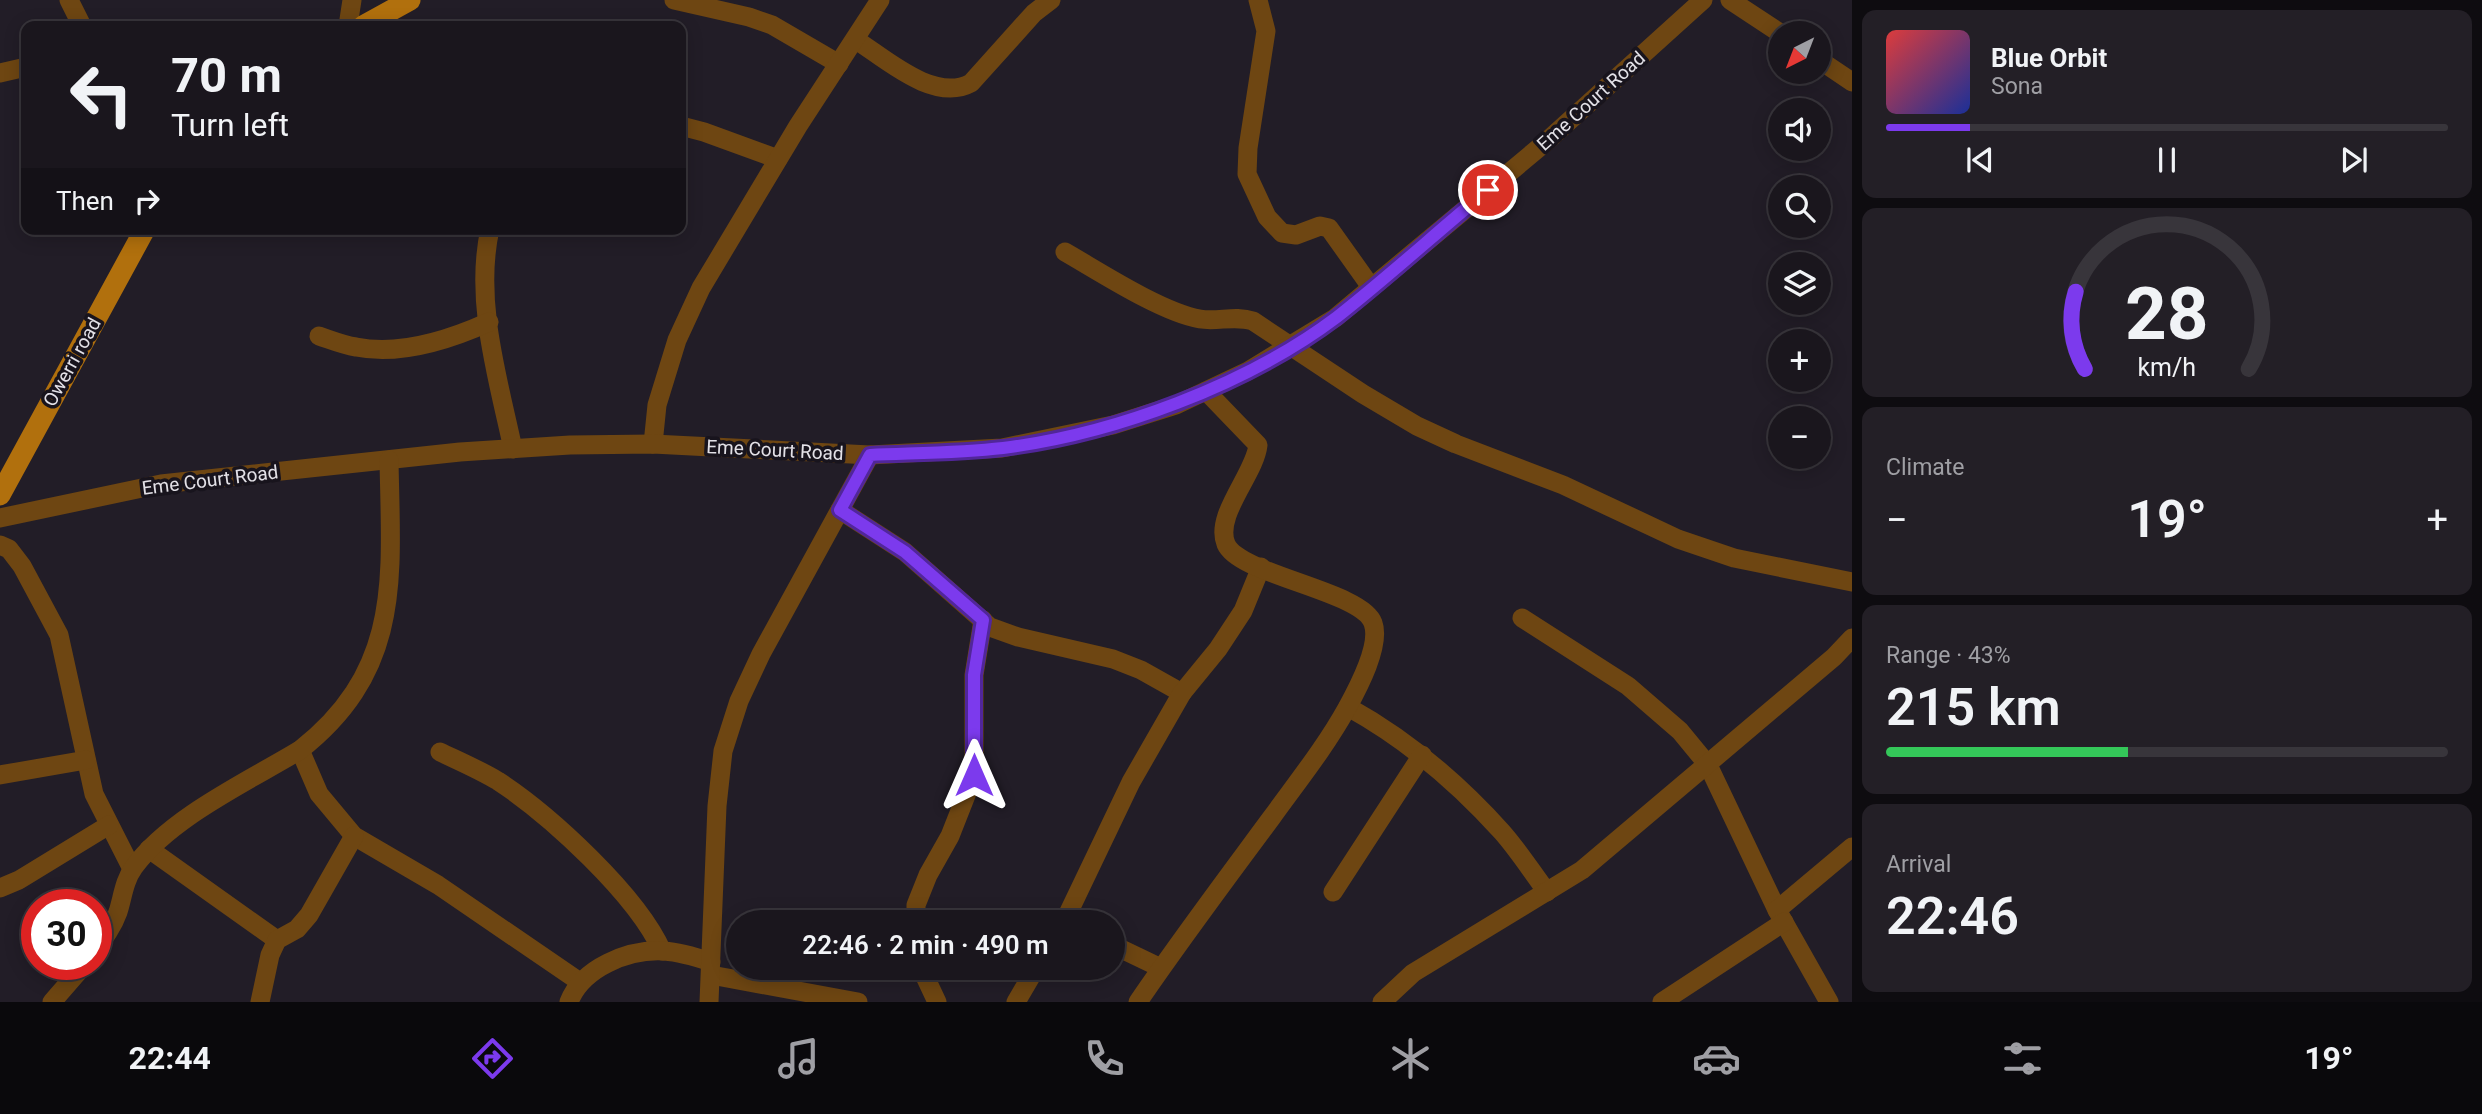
<!DOCTYPE html>
<meta charset="utf-8">
<style>
body{margin:0;font-family:Roboto,sans-serif;background:#231f26;color:#f1f3f6;height:100vh;display:flex;flex-direction:column;font-size:26px;white-space:nowrap}
*{box-sizing:border-box;margin:0}
p{font-size:23px;color:#9f9fa4}
.icon{flex:none;width:38px;height:38px;fill:none;stroke:currentColor;stroke-width:2;stroke-linecap:round;stroke-linejoin:round}
.map{position:relative;flex:1;overflow:hidden}
.details{display:flex;flex-direction:column;gap:10px;padding:10px;background:#0e0c10;width:630px}
.details>*{flex:none}
.top-card{position:absolute;left:21px;top:21px;width:665px;height:214px;border-radius:14px;box-shadow:0 4px 18px #0003,0 0 0 2px #38353b;background:#1a161d;color:#f1f3f6;overflow:hidden}
.needle{width:46px;rotate:222deg}
.tools{position:absolute;left:1768px;top:21px;display:grid;gap:14px}
.tools a{display:grid;place-items:center;width:63px;height:63px;border-radius:50%;background:#1a161d;box-shadow:0 4px 18px #0003,0 0 0 2px #38353b;font-size:35px}
.speed{position:absolute;left:21px;top:889px;display:flex;gap:14px;font-size:35px;font-weight:700;text-align:center}
.speed>*{display:grid;place-content:center;width:91px;height:91px;border-radius:50%;background:#1a161d;box-shadow:0 4px 18px #0003,0 0 0 2px #38353b;line-height:1}
.speed .limit{border:10px solid #d22;background:#fff;color:#111}
.pin{position:absolute;display:grid;place-items:center;width:60px;height:60px;color:#fff;margin:-30px;border:4px solid #fff;border-radius:50%;box-shadow:0 2px 7px #0007}
.me{position:absolute;width:77px;margin:-38px;rotate:0deg;stroke-linejoin:round;filter:drop-shadow(0 0 5px #0008)}
.turn{display:flex;align-items:center;gap:24px;height:147px;padding:0 35px;font-size:32px}
.turn .icon{width:91px;height:91px;stroke-width:2.5}
.turn b{display:block;font-size:49px;line-height:60px}
.then{display:flex;align-items:center;height:66px;padding:0 35px;background:#0003;gap:14px;font-size:26px}
.big{font-size:52px;font-weight:600;line-height:1.1}
.details .card{flex:1;display:flex;flex-direction:column;justify-content:center;gap:10px;min-width:0;padding:0 24px;border-radius:14px;background:#231f26}
.details .dial{align-items:center;gap:0}
.dial svg{height:182px;overflow:visible;fill:none;stroke:#38353b;stroke-width:7;stroke-linecap:round;text-anchor:middle}
.dial text{fill:#f1f3f6;stroke:none}
.song{display:flex;align-items:center;gap:21px}
.cover{width:84px;height:84px;border-radius:10px;background:linear-gradient(135deg,hsl(0 70% 55%),hsl(230 70% 35%))}
.played{height:7px;border-radius:4px;background:linear-gradient(90deg,#7c3aed 15%,#38353b 15%)}
.keys{display:flex;justify-content:space-around;direction:ltr}
.heat{display:flex;justify-content:space-between;align-items:center;font-size:38px;direction:ltr}
.charge{height:10px;border-radius:5px;background:linear-gradient(90deg,#34c759 43%,#38353b 0)}
.trip{position:absolute;left:726px;top:910px;width:399px;height:70px;border-radius:35px;background:#1a161d;box-shadow:0 4px 18px #0003,0 0 0 2px #38353b;font-weight:600;line-height:70px;text-align:center}
.menu{display:flex;height:112px;justify-content:space-around;align-items:center;background:#0a090c;color:#9f9fa4}
.menu .icon{width:49px;height:49px}
.menu .on{color:#7c3aed}
.menu b{font-size:32px;color:#f1f3f6}
main{display:flex;flex:1;min-height:0}
.map>svg:first-child{display:block}
.lines{fill:none;stroke-linecap:round;stroke-linejoin:round}
.minor{stroke:#6e4612;stroke-width:19}
.major{stroke:#b1700d;stroke-width:21}
.route-casing{stroke:#51269a;stroke-width:18}
.route{stroke:#7c3aed;stroke-width:12}
.labels{text-anchor:middle;dominant-baseline:central;stroke-width:7;stroke-linejoin:round;paint-order:stroke}
.street-label{font-size:19px;fill:#e3e1e7;stroke:#18141d}
</style>
<main>
<div class="map">
<svg width="1852" height="1002" viewBox="0 0 1852 1002">
<rect width="100%" height="100%" fill="#221d27"/>
<g class="lines">
<g class="minor">
<polyline points="69,0 82,26"/>
<polyline points="674,0 749,17 772,25 839,64"/>
<polyline points="1258,0 1266,31 1248,148 1247,174 1267,217 1282,233 1296,235 1320,226 1329,228 1371,287"/>
<polyline points="1730,0 1780,33"/>
<polyline points="348,26 352,0"/>
<path d="M856,40C886,59 934,103 971,83L1034,13L1051,0"/>
<polyline points="1818,59 1852,82"/>
<polyline points="0,73 26,67"/>
<polyline points="681,126 704,132 778,159"/>
<path d="M490,229C474,301 498,378 513,449"/>
<path d="M1065,252C1100,272 1161,312 1200,319C1218,322 1235,315 1253,321L1363,394L1417,426L1456,444L1563,485L1678,539L1734,558L1852,582"/>
<path d="M319,336C331,340 343,345 356,347C400,356 449,340 489,322"/>
<polyline points="653,444 657,405 677,340 701,288 798,126 880,0"/>
<polyline points="840,510 905,552 990,627 1018,637 1113,659 1141,670 1182,693"/>
<polyline points="0,518 161,484 460,452 570,445 653,444 870,455 1002,448 1113,425 1176,405 1248,371 1335,318 1547,141 1703,0"/>
<polyline points="0,545 9,549 22,566 59,635 94,794 132,869"/>
<polyline points="1522,618 1628,686 1680,731 1708,765 1777,910 1829,1002"/>
<path d="M1348,707C1406,739 1457,782 1502,832C1518,850 1532,872 1547,892"/>
<polyline points="300,750 319,794 354,836 438,885 580,982"/>
<path d="M440,752C459,761 480,770 498,781C550,815 637,895 662,951"/>
<polyline points="0,775 86,760"/>
<polyline points="149,849 277,940"/>
<polyline points="0,888 19,880 109,825"/>
<polyline points="1333,892 1422,755"/>
<polyline points="1777,910 1852,847"/>
<polyline points="916,922 916,905 928,875 950,836 974,775 974,675 983,620"/>
<polyline points="1064,922 1131,782 1182,693 1218,649 1243,611 1261,567"/>
<polyline points="1113,945 1161,968"/>
<path d="M96,949C105,937 113,926 118,912C123,896 124,881 134,867C171,817 247,782 300,750C403,669 391,577 389,460"/>
<polyline points="921,968 937,1002"/>
<polyline points="711,975 858,1002"/>
<polyline points="52,1002 85,964"/>
<polyline points="260,1002 270,955 277,940 297,929 309,915 354,836"/>
<path d="M569,1002C582,968 628,949 664,951C680,952 696,957 711,962"/>
<polyline points="709,1002 717,806 723,751 739,701 761,654 870,455"/>
<polyline points="1016,1002 1036,968"/>
<path d="M1138,1002C1181,939 1227,878 1272,817C1298,781 1326,746 1347,708C1358,688 1381,645 1373,623C1362,591 1239,575 1226,544C1214,515 1255,474 1258,445L1206,391"/>
<polyline points="1382,1002 1413,973 1582,870 1834,657 1852,638"/>
<polyline points="1662,1002 1784,922"/>
</g>
<g class="major">
<polyline points="363,26 410,0"/>
<polyline points="0,495 145,229"/>
</g>
</g>
<g class="lines">
<defs>
<path id="route" d="M974,775V675L983,620L905,552L840,510L870,455C914,453 959,453 1003,448C1114,434 1247,385 1337,317C1388,277 1437,232 1488,190"/>
</defs>
<use href="#route" class="route-casing"/>
<use href="#route" class="route"/>
</g>
<g class="labels">
<g class="street-label">
<text transform="translate(1591 101) rotate(-42)">Eme Court Road</text>
<text transform="translate(72 362) rotate(-61)">Owerri road</text>
<text transform="translate(775 450) rotate(3)">Eme Court Road</text>
<text transform="translate(210 480) rotate(-7)">Eme Court Road</text>
</g>
</g>
</svg>
<div class="tools">
<a><svg class="needle" viewBox="-14 -14 28 28"><path d="M0-13l5 13h-10z" fill="#e53935"/><path d="M0 13l5-13h-10z" fill="#9f9fa4"/></svg></a>
<a><svg class="icon" aria-label="sound" viewBox="0 0 24 24"><path d="M4 9h4l5-4v14l-5-4H4zM17 9q2 3 0 6"/></svg></a>
<a><svg class="icon" aria-label="search" viewBox="0 0 24 24"><circle cx="10" cy="10" r="6"/><path d="M15 15l6 6"/></svg></a>
<a><svg class="icon" aria-label="layers" viewBox="0 0 24 24"><path d="M12 4l9 5-9 5-9-5zM3 14l9 5 9-5"/></svg></a>
<a>+</a>
<a>−</a>
</div>
<div class="speed"><div class="limit">30</div></div>
<div class="pin" style="left:1488px;top:190px;background:#d93025"><svg class="icon" aria-label="arrive" viewBox="0 0 24 24"><path d="M6 21V4h12l-3 4 3 4H6"/></svg></div>
<svg class="me" style="left:974px;top:775px" viewBox="-20 -20 40 40"><path d="M0-17L14 15 0 8-14 15z" fill="#7c3aed" stroke="#fff" stroke-width="4"/></svg>
<div class="trip">22:46 · 2 min · 490 m</div>
<div class="top-card">
<div class="turn"><svg class="icon" aria-label="left" viewBox="0 0 24 24"><path d="M17 20v-9H6M10 6l-5 5 5 5"/></svg><div><b>70 m</b>Turn left</div></div>
<div class="then">Then<svg class="icon" aria-label="right" viewBox="0 0 24 24"><path d="M7 20v-9h11M14 6l5 5-5 5"/></svg></div>
</div>
</div>
<section class="details">
<div class="card">
<div class="song"><i class="cover"></i><div><b>Blue Orbit</b><p>Sona</p></div></div>
<div class="played"></div>
<div class="keys"><svg class="icon" aria-label="previous" viewBox="0 0 24 24"><path d="M18 5L8 12l10 7zM5 5v14"/></svg><svg class="icon" aria-label="pause" viewBox="0 0 24 24"><path d="M8 5v14M16 5v14"/></svg><svg class="icon" aria-label="next" viewBox="0 0 24 24"><path d="M6 5l10 7-10 7zM19 5v14"/></svg></div>
</div>
<div class="card dial"><svg viewBox="0 0 100 80">
<path d="M14 69A42 42 0 1 1 86 69"/>
<path d="M14 69A42 42 0 0 1 10 35" stroke="#7c3aed"/>
<text x="50" y="56" font-size="32" font-weight="700">28</text>
<text x="50" y="72" font-size="11">km/h</text>
</svg></div>
<div class="card"><p>Climate</p>
<div class="heat"><a>−</a><b class="big">19°</b><a>+</a></div>
</div>
<div class="card"><p>Range · 43%</p><b class="big">215 km</b><div class="charge"></div></div>
<div class="card"><p>Arrival</p><b class="big">22:46</b></div>
</section>
</main>
<nav class="menu">
<b>22:44</b>
<svg class="icon on" aria-label="directions" viewBox="0 0 24 24"><path d="M12 3l9 9-9 9-9-9zM9 14v-3h6M13 9l2 2-2 2"/></svg>
<svg class="icon" aria-label="music" viewBox="0 0 24 24"><path d="M9 18V5l10-2v13"/><circle cx="6" cy="18" r="3"/><circle cx="16" cy="16" r="3"/></svg>
<svg class="icon" aria-label="phone" viewBox="0 0 24 24"><path d="M5 4h4l2 5-3 2q2 4 5 5l2-3 5 2v4C11 20 4 13 5 4z"/></svg>
<svg class="icon" aria-label="climate" viewBox="0 0 24 24"><path d="M12 3v18M4 7l16 10M4 17L20 7"/></svg>
<svg class="icon" aria-label="car" viewBox="0 0 24 24"><path d="M5 17H2v-5l4-1 3-4h7l3 4 3 1v5h-3M9 17h6M6 11h13"/><circle cx="7" cy="17" r="2"/><circle cx="17" cy="17" r="2"/></svg>
<svg class="icon" aria-label="filters" viewBox="0 0 24 24"><path d="M4 7h16M4 17h16"/><circle cx="9" cy="7" r="2"/><circle cx="15" cy="17" r="2"/></svg>
<b>19°</b>
</nav>
